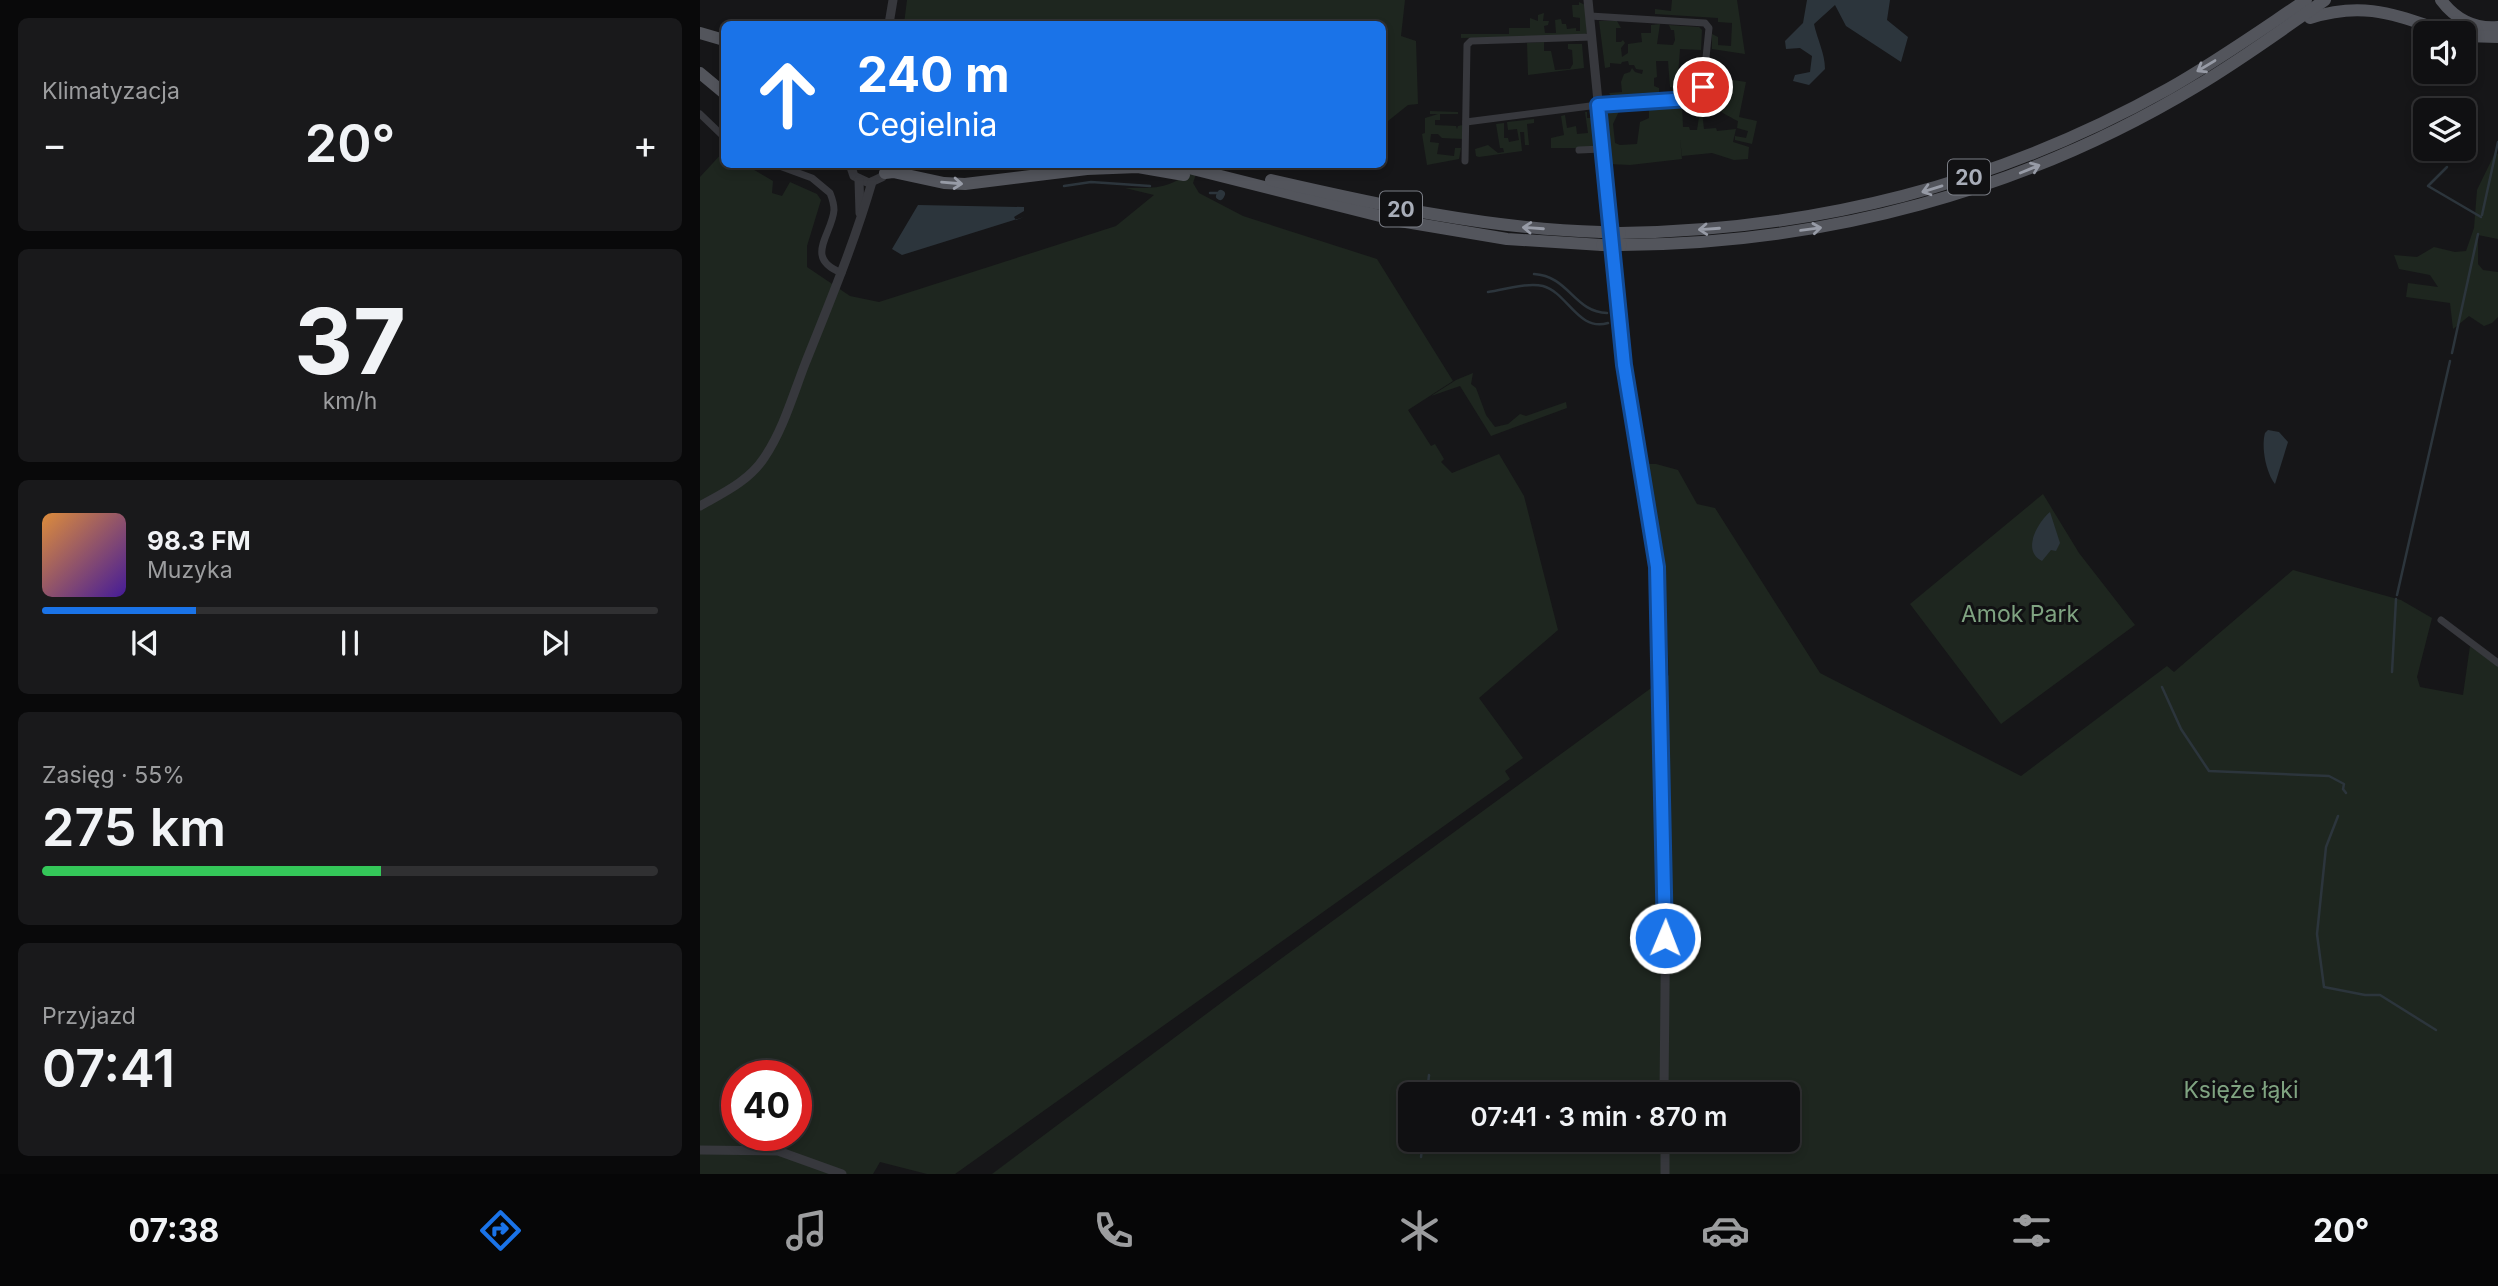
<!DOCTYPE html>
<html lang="pl">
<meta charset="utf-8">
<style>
body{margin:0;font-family:Inter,sans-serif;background:#19191b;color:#f1f3f6;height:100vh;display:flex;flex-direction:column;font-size:26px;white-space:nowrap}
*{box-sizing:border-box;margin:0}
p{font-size:23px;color:#9c9d9f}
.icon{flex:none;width:38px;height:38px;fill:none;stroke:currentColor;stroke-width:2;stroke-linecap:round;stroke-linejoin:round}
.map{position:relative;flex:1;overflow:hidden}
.side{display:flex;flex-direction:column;gap:18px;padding:18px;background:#09090a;width:700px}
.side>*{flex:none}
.top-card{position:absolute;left:21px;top:21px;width:665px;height:147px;border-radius:10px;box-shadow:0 4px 10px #0003,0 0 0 2px #303032;background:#1a73e8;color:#fff;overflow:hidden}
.controls{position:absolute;left:1713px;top:21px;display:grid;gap:14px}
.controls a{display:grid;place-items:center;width:63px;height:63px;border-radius:10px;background:#101012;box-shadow:0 4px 10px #0003,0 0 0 2px #303032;font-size:35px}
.speed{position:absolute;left:21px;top:1060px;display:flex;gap:14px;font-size:35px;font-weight:700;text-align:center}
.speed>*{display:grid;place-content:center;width:91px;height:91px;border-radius:50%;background:#101012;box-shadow:0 4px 10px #0003,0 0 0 2px #303032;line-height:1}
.speed .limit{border:10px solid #d22;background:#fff;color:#111}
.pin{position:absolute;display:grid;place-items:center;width:60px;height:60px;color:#fff;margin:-30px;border:4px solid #fff;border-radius:50%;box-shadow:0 2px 7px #0007}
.me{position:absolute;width:77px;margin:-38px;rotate:1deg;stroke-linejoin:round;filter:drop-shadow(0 0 5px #0008)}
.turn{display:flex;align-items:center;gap:24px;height:147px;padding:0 21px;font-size:32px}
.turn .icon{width:91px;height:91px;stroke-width:2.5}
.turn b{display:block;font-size:49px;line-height:60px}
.big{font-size:52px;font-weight:600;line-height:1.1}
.side .card{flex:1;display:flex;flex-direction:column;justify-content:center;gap:10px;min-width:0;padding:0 24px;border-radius:10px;background:#19191b}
.side .dial{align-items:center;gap:0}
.dial b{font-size:91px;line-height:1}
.song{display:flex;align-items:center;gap:21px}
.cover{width:84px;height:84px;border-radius:10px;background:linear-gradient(135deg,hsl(30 70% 55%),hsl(260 70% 35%))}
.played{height:7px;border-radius:4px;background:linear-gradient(90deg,#1a73e8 25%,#303032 25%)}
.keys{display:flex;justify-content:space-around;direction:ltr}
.heat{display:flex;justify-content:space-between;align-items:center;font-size:38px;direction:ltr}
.charge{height:10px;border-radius:5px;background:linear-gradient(90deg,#34c759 55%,#303032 0)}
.trip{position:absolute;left:698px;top:1082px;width:402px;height:70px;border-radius:10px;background:#101012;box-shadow:0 4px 10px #0003,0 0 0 2px #303032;font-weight:600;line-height:70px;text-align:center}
.dock{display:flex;height:112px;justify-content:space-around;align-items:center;background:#060607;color:#9c9d9f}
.dock .icon{width:49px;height:49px}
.dock .active{color:#1a73e8}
.dock b{font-size:32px;color:#f1f3f6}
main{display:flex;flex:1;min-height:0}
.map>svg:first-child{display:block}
.green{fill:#1e261f;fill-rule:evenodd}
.water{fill:#2c353c}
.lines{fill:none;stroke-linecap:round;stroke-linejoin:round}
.stream{stroke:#2c353c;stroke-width:2.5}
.canal{stroke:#2c353c;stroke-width:8}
.minor{stroke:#37383d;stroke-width:7}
.tertiary{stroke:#37383d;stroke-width:9}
.primary{stroke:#53555c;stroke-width:12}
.primary-bridge{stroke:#53555c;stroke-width:12}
.oneway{stroke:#979ba6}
.route-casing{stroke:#114b97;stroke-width:18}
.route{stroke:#1a73e8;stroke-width:12}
.labels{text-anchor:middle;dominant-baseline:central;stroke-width:6;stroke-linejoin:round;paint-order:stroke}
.shield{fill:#111113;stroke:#7b7e86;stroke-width:2}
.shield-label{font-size:21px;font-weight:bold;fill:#a8adb8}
.park-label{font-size:23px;fill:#7fa381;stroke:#111113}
</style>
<main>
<section class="side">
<div class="card"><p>Klimatyzacja</p>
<div class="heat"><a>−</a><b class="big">20°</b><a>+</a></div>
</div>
<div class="card dial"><b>37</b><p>km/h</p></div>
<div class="card">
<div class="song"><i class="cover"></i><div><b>98.3 FM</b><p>Muzyka</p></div></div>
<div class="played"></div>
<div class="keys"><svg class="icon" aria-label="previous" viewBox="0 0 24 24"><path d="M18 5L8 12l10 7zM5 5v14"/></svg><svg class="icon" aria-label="pause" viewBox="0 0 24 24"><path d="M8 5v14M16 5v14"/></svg><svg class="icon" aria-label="next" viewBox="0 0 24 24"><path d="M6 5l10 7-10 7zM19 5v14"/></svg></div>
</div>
<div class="card"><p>Zasięg · 55%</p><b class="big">275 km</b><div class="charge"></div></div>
<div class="card"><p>Przyjazd</p><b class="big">07:41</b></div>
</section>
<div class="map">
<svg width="1798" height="1174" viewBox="0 0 1798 1174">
<rect width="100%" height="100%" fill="#161618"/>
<g class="green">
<polygon points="207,0 705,0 701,36 716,41 718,104 708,105 683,125 682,24 204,24"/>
<polygon points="972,0 1037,0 1045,54 1012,49 1012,34 1018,37 1018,45 1031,46 1032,23 1018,22 1018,18 955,14 955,9 971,11"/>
<polygon points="879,2 885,5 887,33 881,36 761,38 761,34 809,34 809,28 830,28 830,18 838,21 838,15 844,13 843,21 849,21 848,25 844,26 845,33 856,33 855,20 861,19 862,24 866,24 867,29 876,28 876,31 880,31 880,18 873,17 872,5 879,5"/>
<polygon points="899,21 917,21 921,28 916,28 916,42 921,42 923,40 925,43 921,48 922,57 928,53 928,44 942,42 941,33 951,33 951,25 960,24 957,44 973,45 975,40 974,30 971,30 969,25 999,27 1002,30 1001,50 980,49 978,76 981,79 992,78 993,71 999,70 998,87 989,95 973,96 972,87 970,87 968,61 956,61 957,77 954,78 954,86 959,88 959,96 945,94 945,98 914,101 909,93 922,92 921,82 924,74 930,72 932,68 935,72 942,74 943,70 936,69 934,65 929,65 928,61 922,62 921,64 910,63 910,67 905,68"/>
<polygon points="844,42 844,51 851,51 855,70 870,69 873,64 872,50 868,49 868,44 882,44 884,68 828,75 827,43"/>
<path d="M1009,76L1046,82L1039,117L1057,121L1052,144L1035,140V136L1046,138L1048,131L1037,128L1038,121C1035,120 1009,105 1007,103H1011L1008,101V88H1012L1013,97L1016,99L1027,98L1028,92L1026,91V81H1009Z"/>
<polygon points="1001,103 1004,129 1016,128 1017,131 1036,129 1033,142 1049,147 1048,159 1034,160 1012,153 982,156 980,139 982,159 930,165 909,164 904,108 921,107 913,124 915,143 920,145 937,144 940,122 949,118 949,105 982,105 983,127 989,127 990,130 997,130 999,117 997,113 990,112 990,104"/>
<polygon points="730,111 758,112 758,114 740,114 740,120 735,120 735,125 756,126 757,129 758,126 763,125 763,139 742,138 738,134 731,134 730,142 739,143 737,154 754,156 755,148 761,148 759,159 727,165 722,134 725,133 725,118 738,114 730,114"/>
<polygon points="885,112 887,112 887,118 891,118 894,148 851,148 851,138 864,135 861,116 865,115 867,128 876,126 877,134 888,133"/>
<polygon points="834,119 834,123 827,124 829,145 825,145 824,132 820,132 822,151 779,157 776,156 775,149 788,145 798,153 804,152 803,148 800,148 796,124 804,123 804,138 808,138 809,142 819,140 817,129 808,130 807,122"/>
<path d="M24,151V164L46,165L73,181L72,193L82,196L90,182L117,194L121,200L107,246V267L150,296L179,302L416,226L454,195L425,188C462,188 469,189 499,165L493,183L499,193L543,216L677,259L753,381L708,410L731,446L735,444L744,459L741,462L752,473L799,454L824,496L858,630L779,698L823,758L805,771L810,779L255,1174H227L180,1162L173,1174H0V177ZM37,1076H96V1136H37Z"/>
<polygon points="1795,153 1798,154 1798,239 1778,235 1778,264 1783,270 1798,272 1798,317 1792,323 1784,326 1769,316 1753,329 1750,303 1706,297 1708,283 1738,287 1730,275 1699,269 1694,255 1717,257 1734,247 1755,252 1766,251 1774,228 1777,190"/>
<polygon points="773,373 771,384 776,388 786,415 795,427 808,424 820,414 826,416 866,402 867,408 791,436 760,386 731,396 756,380"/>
<path d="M947,464H956L978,470L997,504L1015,508L1120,673L1321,776L1467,666L1474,672L1593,570L1701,600L1732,618L1717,677L1720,687L1763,695L1770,646L1798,666V1174H292L537,991L969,675L964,567ZM710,1094H1088V1139H710Z"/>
<polygon points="1343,494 1379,553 1435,625 1301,724 1210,604"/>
</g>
<g class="water">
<path d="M1107,0H1190L1187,20L1208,37L1201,62L1146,26L1135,5L1114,24C1117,39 1125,53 1125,69L1109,85L1093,81L1095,75L1110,72L1112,56L1100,48L1086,49L1085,41L1103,23Z"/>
<polygon points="218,205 324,207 324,211 314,217 316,220 324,217 202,255 192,249"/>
<path d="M1568,430L1579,432L1588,442L1575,484C1566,473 1561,447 1565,433Z"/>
<path d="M1350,512L1360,543L1356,551L1351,550L1342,561C1321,551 1338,522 1350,512Z"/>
</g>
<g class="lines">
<g class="stream">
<polyline points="1747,167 1728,186 1781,217"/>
<polyline points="364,186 391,182 450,186"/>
<polyline points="510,193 521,193"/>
<polyline points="1782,215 1798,142"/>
<path d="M834,274C869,276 874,312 907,313"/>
<path d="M788,292C804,290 827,282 843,286C868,293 878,332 908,323"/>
<polyline points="1752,353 1778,234"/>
<polyline points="1697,595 1750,361"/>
<polyline points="1692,672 1696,599"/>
<polyline points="1462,687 1481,729 1509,771 1629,776 1644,784 1643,789 1646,793"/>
<polyline points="1638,816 1626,847 1617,934 1624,987 1665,995 1680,995 1736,1030"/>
<polyline points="727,1094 729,1075"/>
<polyline points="721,1157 723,1139"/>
</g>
<polyline class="canal" points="520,196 521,194"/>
<g class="minor">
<polyline points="0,114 24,137"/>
<polyline points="766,122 898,105 989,99 1000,94 1003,87 1009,28 1005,23 890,16"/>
<polyline points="879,150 902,149"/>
<polyline points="765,161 767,45 771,41 892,37"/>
<path d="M74,164L112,178L130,193C132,198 134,203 134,210C132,235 103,258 142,273"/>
<polyline points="1741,620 1798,663"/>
</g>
<g class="tertiary">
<polyline points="888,0 924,365 957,567 966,886 964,1094"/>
<polyline points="189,24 193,0"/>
<polyline points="150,164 154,176 169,183 182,177 188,164"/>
<polyline points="159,180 160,213"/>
<path d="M0,506C23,493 49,481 64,458C83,430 93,395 105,364C129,304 154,244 172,182"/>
<polyline points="965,1139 965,1174"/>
<polyline points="0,1150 78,1151 142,1174"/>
</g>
<g class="primary">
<path d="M1741,0C1755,19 1775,29 1798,27"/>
<path d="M1610,18C1666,0 1697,16 1750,33"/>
<polyline points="0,33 24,40"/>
<polyline points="1764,36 1798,37"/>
<polyline points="0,73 24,93"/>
<polyline points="473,164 700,221 807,239 902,245"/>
<polyline points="185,173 193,172 244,183 265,184 387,169 438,167 484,175"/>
<path d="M571,180C680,205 788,229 901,232"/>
<path d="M920,233C1116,230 1296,185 1468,89C1516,62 1561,30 1606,0"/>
<path d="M921,245C1124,244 1323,191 1497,86C1541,60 1583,29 1625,0"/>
</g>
<g class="primary-bridge">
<polyline points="901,232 920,233"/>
<polyline points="902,245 921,245"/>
</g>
</g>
<defs><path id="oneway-shaft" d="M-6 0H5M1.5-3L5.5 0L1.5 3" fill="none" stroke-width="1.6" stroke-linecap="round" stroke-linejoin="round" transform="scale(1.75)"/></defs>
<g class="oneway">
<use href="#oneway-shaft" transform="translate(1506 66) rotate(149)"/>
<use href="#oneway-shaft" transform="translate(1330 169) rotate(-22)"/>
<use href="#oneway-shaft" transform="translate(252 183) rotate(5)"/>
<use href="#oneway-shaft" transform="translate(1232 189) rotate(163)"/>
<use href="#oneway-shaft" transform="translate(833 228) rotate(-176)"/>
<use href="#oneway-shaft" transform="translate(1009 229) rotate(176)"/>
<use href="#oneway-shaft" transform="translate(1111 229) rotate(-8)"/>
</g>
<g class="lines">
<defs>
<polyline id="route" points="965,938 957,567 924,365 898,105 989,99 1000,94 1003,87"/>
</defs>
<use href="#route" class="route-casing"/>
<use href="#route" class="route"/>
</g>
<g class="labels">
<g class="shield">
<rect x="1248" y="159.5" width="42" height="35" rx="5"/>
<rect x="680" y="191.5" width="42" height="35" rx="5"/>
</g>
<g class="shield-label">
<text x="1269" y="177">20</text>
<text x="701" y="209">20</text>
</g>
<g class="park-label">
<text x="1320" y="614">Amok Park</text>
<text x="1541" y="1090">Księże łąki</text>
</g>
</g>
</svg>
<div class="controls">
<a><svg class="icon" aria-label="sound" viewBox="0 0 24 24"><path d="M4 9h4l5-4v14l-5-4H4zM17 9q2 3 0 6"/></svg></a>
<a><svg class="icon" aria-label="layers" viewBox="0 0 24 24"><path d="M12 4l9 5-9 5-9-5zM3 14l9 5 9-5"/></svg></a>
</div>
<div class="speed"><div class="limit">40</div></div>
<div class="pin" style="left:1003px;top:87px;background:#d93025"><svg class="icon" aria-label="arrive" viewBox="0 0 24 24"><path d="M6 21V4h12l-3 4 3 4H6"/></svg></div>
<svg class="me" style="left:965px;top:938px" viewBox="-20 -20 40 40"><circle r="17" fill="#1a73e8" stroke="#fff" stroke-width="3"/><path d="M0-11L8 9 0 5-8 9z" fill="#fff"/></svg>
<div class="trip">07:41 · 3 min · 870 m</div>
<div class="top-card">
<div class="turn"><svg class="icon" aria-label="ahead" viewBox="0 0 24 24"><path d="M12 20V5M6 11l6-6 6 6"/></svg><div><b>240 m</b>Cegielnia</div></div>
</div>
</div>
</main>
<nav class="dock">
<b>07:38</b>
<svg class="icon active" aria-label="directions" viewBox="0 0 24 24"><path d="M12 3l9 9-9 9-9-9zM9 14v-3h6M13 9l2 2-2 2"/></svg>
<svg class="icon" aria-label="music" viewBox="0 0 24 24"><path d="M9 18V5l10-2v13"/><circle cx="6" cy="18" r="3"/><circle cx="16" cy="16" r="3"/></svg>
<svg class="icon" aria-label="phone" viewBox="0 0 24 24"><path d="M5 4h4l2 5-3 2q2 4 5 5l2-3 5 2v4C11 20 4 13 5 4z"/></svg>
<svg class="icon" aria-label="climate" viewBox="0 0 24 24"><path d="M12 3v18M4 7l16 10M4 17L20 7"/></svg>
<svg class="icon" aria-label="car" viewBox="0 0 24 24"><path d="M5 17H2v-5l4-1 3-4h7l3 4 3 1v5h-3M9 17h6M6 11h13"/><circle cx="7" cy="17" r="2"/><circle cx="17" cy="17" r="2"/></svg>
<svg class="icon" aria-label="filters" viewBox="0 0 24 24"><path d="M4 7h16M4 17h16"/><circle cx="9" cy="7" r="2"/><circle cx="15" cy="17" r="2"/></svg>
<b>20°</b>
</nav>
